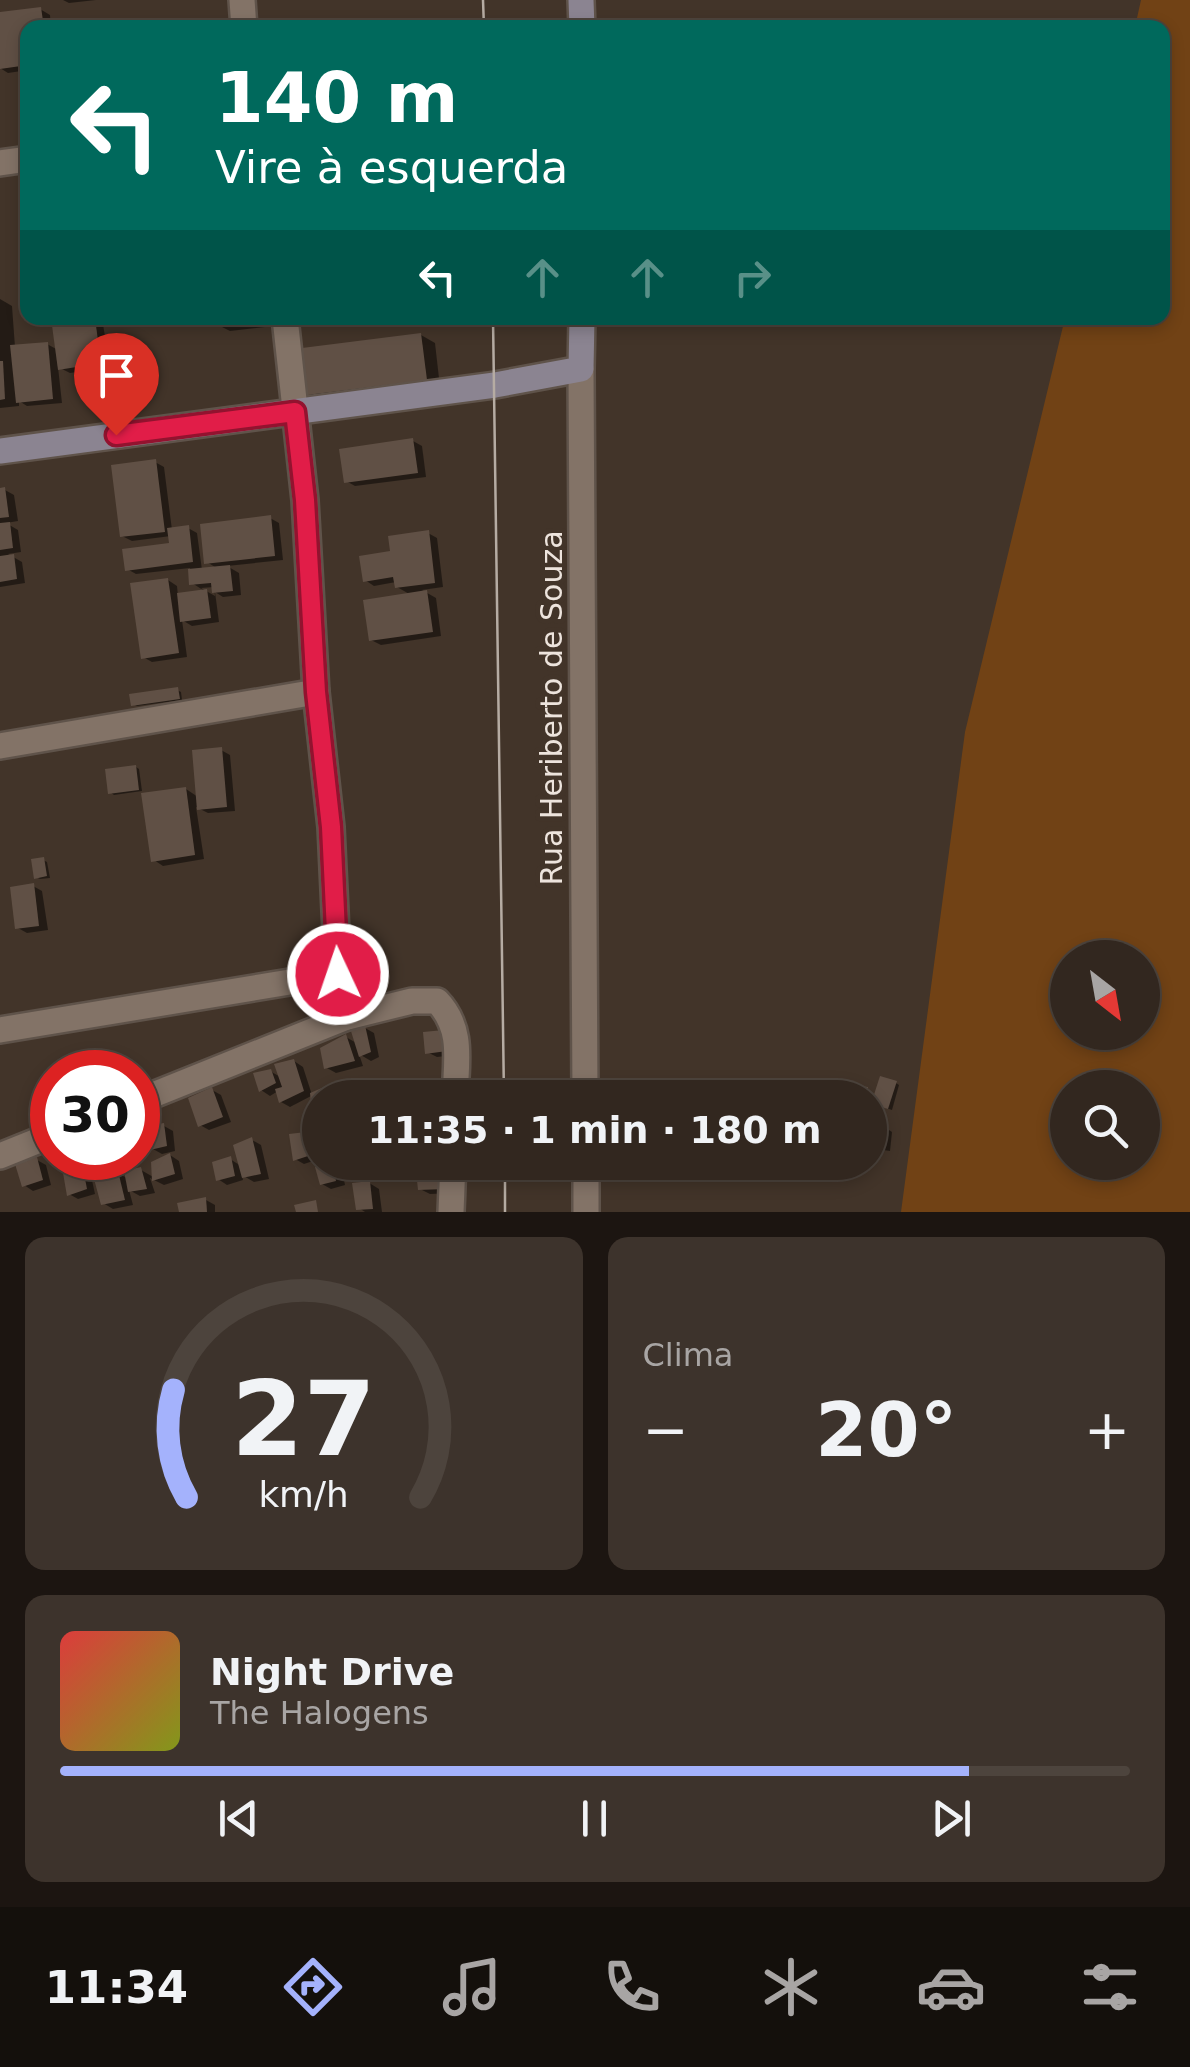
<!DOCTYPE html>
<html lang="pt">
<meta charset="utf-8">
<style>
body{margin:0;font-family:"DejaVu Sans",sans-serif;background:#3d332c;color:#f1f3f6;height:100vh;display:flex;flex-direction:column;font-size:38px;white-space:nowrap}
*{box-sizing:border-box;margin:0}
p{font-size:32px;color:#a8a5a4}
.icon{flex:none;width:55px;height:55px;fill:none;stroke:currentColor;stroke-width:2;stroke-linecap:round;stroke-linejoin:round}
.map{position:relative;height:1212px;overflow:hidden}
.sheet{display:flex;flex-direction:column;gap:25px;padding:25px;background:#1c1511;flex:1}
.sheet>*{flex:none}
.hud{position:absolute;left:20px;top:20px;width:1150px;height:305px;border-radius:20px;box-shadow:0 5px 15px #0003,0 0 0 2px #4d443d;background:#00695c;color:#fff;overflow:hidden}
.needle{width:65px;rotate:149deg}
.buttons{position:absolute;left:1050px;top:940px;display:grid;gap:20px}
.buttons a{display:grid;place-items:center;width:110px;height:110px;border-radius:50%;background:#32271f;box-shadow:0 5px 15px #0003,0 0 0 2px #4d443d;font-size:50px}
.speed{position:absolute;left:30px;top:1050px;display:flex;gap:20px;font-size:50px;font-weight:700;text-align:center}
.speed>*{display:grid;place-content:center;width:130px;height:130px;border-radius:50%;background:#32271f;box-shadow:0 5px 15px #0003,0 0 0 2px #4d443d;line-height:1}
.speed .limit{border:15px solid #d22;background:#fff;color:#111}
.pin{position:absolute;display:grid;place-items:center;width:85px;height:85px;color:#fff;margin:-102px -42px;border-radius:50% 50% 50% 0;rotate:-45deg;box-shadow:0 0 10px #0007}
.pin .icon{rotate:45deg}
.me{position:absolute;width:110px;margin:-55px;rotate:357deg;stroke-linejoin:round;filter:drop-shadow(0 0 8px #0008)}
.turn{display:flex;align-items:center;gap:35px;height:210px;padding:0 30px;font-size:45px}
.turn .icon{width:130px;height:130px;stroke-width:2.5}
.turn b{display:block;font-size:70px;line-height:85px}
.lanes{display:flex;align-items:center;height:95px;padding:0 30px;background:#0003;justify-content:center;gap:50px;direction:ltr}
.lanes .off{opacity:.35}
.big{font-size:75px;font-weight:600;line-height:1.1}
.sheet .card{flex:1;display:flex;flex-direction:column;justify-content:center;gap:15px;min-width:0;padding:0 35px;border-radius:20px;background:#3d332c}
.sheet .dial{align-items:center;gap:0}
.dial svg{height:260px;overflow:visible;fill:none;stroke:#4d443d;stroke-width:7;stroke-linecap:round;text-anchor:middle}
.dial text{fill:#f1f3f6;stroke:none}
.song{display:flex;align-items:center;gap:30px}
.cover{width:120px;height:120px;border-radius:15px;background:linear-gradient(135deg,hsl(0 70% 55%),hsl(70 70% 35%))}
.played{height:10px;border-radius:5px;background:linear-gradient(90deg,#a4b2fc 85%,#4d443d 85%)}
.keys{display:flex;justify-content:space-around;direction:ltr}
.heat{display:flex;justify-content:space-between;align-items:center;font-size:55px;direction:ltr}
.sheet .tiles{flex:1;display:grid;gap:25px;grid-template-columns:1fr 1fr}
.card:last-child{grid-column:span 2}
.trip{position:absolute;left:302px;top:1080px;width:585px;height:100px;border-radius:50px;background:#32271f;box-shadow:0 5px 15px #0003,0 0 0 2px #4d443d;font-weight:600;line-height:100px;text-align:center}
.tab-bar{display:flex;height:160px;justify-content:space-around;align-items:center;background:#14100c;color:#a8a5a4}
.tab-bar .icon{width:70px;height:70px}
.tab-bar .current{color:#a4b2fc}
.tab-bar b{font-size:45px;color:#f1f3f6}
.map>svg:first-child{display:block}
.green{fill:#714215;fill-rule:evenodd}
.shadow{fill:#0007;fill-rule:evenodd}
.building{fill:#605045}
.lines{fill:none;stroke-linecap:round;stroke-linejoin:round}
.street-casing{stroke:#5f534a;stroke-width:30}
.secondary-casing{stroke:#5f534a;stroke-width:30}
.street{stroke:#837367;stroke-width:25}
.secondary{stroke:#8b8491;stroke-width:25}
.tram{stroke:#b6aca3;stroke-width:2.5}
.route-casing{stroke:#92132f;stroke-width:25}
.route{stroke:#e11d48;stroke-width:18}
.labels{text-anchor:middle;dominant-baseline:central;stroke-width:10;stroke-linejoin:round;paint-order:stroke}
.street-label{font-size:30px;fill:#ede4dd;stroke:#423429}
</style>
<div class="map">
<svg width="1190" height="1212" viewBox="0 0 1190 1212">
<rect width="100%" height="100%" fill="#423429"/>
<path class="green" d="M1141,0H1190V1212H901L965,732L1065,318H1162V28L1135,27ZM1068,958H1142V1032H1068ZM1068,1088H1142V1162H1068Z"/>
<g class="shadow">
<polygon points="63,0 96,0 69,3"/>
<polygon points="40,9 50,15 51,28 28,28 28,70 8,73 0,68 0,15"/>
<polygon points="0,299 12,306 15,347 47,344 58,350 53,318 102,318 110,367 70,373 58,367 62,403 27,406 19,401 19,406 0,408"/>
<polygon points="220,318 264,318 265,327 230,331 220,326"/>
<polygon points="421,335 435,343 440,387 324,402 309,393"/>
<polygon points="413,441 422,446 426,477 355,486 346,481"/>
<path d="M155,462L164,467L172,530L188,528L197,533L202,570L218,569L207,562L270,518L279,523L283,560L227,566L239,573L241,595L223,597L215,592L219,622L192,626L182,620L187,657L152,662L143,657L168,580L177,586L178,596L206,592L192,583L190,568L136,574L127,569L172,545L171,536L132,541L122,536ZM214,587L215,596L201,588Z"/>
<polygon points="0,490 5,490 14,495 18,521 6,523 18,530 21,552 8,554 22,562 25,583 0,587"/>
<polygon points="428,533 437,538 443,587 422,590 436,598 441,636 381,645 371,640 411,595 397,587 396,582 374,586 365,580"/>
<polygon points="177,690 181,692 182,700 137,706 133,704"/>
<polygon points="221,750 230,755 235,811 208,813 196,807 204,859 163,866 154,860 186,789 198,797"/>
<polygon points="136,767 139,769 142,791 114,795 110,792"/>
<polygon points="43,860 47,862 50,878 40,879 36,877"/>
<polygon points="33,886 42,891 48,930 27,933 18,928"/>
<polygon points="365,1028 374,1033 379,1057 371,1061 359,1054 363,1066 336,1073 327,1068 346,1037 358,1044"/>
<polygon points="426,1034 455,1055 437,1057 427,1052"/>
<polygon points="294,1061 303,1067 312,1095 328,1088 337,1093 337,1098 320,1098 320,1106 314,1102 313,1095 290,1107 281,1102 278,1091 270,1096 261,1090 270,1071 282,1078"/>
<polygon points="896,1083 899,1085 892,1110 877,1105"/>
<polygon points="432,1084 441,1090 442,1098 413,1098"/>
<polygon points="212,1090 221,1095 231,1122 209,1130 200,1125"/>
<polygon points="870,1125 883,1126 892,1132 890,1151 870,1148"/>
<polygon points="164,1126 173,1131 175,1151 162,1154 153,1149"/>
<polygon points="305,1134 314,1139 316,1160 304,1164 295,1159"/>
<polygon points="138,1137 145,1142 147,1156 136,1160 132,1158 138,1158"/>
<polygon points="252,1140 261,1145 269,1179 254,1182 242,1175 243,1180 227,1185 218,1179 230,1159 241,1166"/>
<polygon points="170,1155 179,1161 183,1179 164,1185 150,1178 155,1193 140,1196 129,1190 133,1205 113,1209 103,1203 115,1174 106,1168 103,1158 126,1158 127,1172 126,1170 117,1173 129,1179 141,1170 155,1178"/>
<polygon points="37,1160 46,1165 51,1185 33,1191 24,1185"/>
<polygon points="379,1162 408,1162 408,1164 388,1170"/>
<polygon points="333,1165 342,1170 345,1185 331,1189 322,1184"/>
<polygon points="366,1165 375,1170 376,1180 366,1181 379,1189 382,1212 365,1212 359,1208 368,1184 354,1176"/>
<polygon points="81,1166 90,1171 95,1194 78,1199 69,1194"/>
<polygon points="419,1173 455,1193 430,1194 420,1189"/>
<polygon points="206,1200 215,1205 215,1212 181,1212"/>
</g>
<g class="building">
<polygon points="41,7 44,28 28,28 28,65 0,69 0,12"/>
<polygon points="51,318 95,318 101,363 58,370"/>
<polygon points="217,318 256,318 257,323 218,327"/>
<polygon points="421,333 427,380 307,395 302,348"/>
<polygon points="48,342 53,399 16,403 10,345"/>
<polygon points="0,361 3,361 5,399 0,400"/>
<polygon points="413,438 418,473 344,483 339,449"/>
<polygon points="156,459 165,532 120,537 111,465"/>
<polygon points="5,487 9,517 0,518 0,488"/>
<polygon points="271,515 275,556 204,564 200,524"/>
<polygon points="10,522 13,548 0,550 0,523"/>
<polygon points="189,525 193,562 125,571 122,549 169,543 167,528"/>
<polygon points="429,530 435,583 395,588 393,577 363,582 359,556 390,551 388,536"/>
<polygon points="14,554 17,579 0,582 0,556"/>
<polygon points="230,565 233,591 212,593 211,583 189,585 188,569"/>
<polygon points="168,578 179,653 141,659 130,583"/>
<polygon points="207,589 211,618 180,622 177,593"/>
<polygon points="427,590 433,632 369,641 363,600"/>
<polygon points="178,687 180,699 131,706 129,694"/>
<polygon points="222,747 227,807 197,810 192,750"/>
<polygon points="136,765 139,790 108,794 105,769"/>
<polygon points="186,787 195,855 151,862 141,793"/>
<polygon points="44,857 47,876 34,879 31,859"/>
<polygon points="34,883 39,926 15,929 10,887"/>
<polygon points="365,1025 371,1052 359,1057 350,1028"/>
<polygon points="444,1030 447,1051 425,1054 423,1032"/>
<polygon points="346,1034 355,1061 324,1069 320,1048"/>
<polygon points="294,1059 304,1091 279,1103 275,1089 282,1087 274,1064"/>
<polygon points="271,1069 276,1083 259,1092 253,1073"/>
<polygon points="880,1076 897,1081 888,1109 871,1104"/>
<polygon points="433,1082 434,1098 410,1098 410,1086"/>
<polygon points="329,1085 330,1098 320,1098 320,1102 311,1104 310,1093"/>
<polygon points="852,1085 868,1087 867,1098 851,1098"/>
<polygon points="212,1087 223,1117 198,1127 188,1098"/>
<polygon points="398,1088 399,1098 371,1098 370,1097"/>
<polygon points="870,1122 884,1124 881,1147 870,1146"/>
<polygon points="164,1123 167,1146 150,1150 146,1126"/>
<polygon points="306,1132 308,1156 293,1161 289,1134"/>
<polygon points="252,1137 261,1174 242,1178 233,1145"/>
<polygon points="170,1153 175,1174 152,1181 151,1162"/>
<polygon points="231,1156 235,1176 216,1181 212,1162"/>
<polygon points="37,1157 43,1180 22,1187 15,1164"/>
<polygon points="101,1158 118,1158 118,1165 103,1170"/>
<polygon points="333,1162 336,1181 320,1185 315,1167"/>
<polygon points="366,1162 368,1175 352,1178 348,1164"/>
<polygon points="82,1163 87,1189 67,1196 62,1167"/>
<polygon points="141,1167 147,1189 128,1192 124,1171"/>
<polygon points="445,1167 446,1189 418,1190 416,1171"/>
<polygon points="118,1171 125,1200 101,1205 93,1175"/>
<polygon points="370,1181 373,1209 356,1210 352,1183"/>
<polygon points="206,1197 207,1212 179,1212 177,1203"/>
<polygon points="316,1200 318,1212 296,1212 294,1205"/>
</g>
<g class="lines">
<defs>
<g id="street">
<polyline points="242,0 244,28"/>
<polyline points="0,163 28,159"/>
<path d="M285,318L305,500L316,692L331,827L338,974L347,1017L412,1001H437C464,1029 456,1062 455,1098"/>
<polyline points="581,369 585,1098"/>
<polyline points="0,746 316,692"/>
<polyline points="0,1030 338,974"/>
<polyline points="138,1101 347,1017"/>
<polyline points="0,1156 52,1135"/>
<polyline points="586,1162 586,1212"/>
<polyline points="451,1212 453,1162"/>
</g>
<g id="secondary">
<polyline points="581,0 582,28"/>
<polyline points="0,451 495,385 581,369 582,318"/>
</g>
</defs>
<use href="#street" class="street-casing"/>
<use href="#secondary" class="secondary-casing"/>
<use href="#street" class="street"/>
<use href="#secondary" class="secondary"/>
<g class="tram">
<polyline points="483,0 484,28"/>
<polyline points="493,318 504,1098"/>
<polyline points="505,1162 505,1212"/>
</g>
</g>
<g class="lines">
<defs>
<polyline id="route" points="116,435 295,412 305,500 316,692 331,827 338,974"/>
</defs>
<use href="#route" class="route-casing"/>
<use href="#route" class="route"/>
</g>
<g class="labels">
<g class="street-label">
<text transform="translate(551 708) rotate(-90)">Rua Heriberto de Souza</text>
</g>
</g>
</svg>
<div class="buttons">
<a><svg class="needle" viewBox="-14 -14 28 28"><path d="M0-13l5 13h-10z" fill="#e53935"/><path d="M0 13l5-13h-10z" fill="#a8a5a4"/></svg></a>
<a><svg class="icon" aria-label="search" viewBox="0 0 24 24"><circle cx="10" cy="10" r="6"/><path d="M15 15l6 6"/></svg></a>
</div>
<div class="speed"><div class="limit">30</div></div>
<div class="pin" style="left:116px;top:435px;background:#d93025"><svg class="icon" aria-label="arrive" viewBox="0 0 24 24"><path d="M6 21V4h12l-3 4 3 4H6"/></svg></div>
<svg class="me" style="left:338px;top:974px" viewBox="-20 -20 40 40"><circle r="17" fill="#e11d48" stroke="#fff" stroke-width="3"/><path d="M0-11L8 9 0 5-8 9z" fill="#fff"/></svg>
<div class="trip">11:35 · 1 min · 180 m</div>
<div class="hud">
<div class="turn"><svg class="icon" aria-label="left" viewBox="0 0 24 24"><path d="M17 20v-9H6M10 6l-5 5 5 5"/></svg><div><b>140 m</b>Vire à esquerda</div></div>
<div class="lanes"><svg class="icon" aria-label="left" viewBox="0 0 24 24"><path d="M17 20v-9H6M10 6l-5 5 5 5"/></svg><svg class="icon off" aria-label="ahead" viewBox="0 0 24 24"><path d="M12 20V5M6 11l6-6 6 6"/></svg><svg class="icon off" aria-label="ahead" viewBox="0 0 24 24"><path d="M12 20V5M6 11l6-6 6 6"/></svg><svg class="icon off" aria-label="right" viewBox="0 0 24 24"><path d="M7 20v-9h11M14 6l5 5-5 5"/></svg></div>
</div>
</div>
<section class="sheet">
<div class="tiles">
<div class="card dial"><svg viewBox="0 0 100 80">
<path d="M14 69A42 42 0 1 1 86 69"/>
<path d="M14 69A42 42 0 0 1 10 36" stroke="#a4b2fc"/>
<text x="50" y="56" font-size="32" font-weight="700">27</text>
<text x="50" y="72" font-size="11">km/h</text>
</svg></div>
<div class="card"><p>Clima</p>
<div class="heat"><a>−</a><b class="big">20°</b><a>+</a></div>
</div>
<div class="card">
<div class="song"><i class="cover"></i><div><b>Night Drive</b><p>The Halogens</p></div></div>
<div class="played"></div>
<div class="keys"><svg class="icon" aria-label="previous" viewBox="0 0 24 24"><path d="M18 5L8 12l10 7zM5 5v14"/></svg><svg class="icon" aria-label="pause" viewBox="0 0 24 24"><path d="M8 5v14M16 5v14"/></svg><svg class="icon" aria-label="next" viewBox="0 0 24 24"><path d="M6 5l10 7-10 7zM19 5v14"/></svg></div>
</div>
</div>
</section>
<nav class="tab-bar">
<b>11:34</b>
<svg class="icon current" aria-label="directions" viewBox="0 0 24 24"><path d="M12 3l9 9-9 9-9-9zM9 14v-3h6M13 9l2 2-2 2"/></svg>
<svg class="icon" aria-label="music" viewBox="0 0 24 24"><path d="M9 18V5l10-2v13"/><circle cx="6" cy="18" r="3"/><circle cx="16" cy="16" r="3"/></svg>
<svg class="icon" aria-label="phone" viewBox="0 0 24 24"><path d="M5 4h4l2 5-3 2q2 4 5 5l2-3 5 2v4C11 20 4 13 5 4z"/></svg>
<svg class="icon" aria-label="climate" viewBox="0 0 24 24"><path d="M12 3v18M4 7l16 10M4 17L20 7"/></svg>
<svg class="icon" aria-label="car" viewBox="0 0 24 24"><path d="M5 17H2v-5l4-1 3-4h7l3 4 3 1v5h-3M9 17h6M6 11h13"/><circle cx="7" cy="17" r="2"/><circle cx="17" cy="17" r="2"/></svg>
<svg class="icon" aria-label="filters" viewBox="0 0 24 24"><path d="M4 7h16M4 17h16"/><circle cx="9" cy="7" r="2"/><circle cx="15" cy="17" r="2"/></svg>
</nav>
